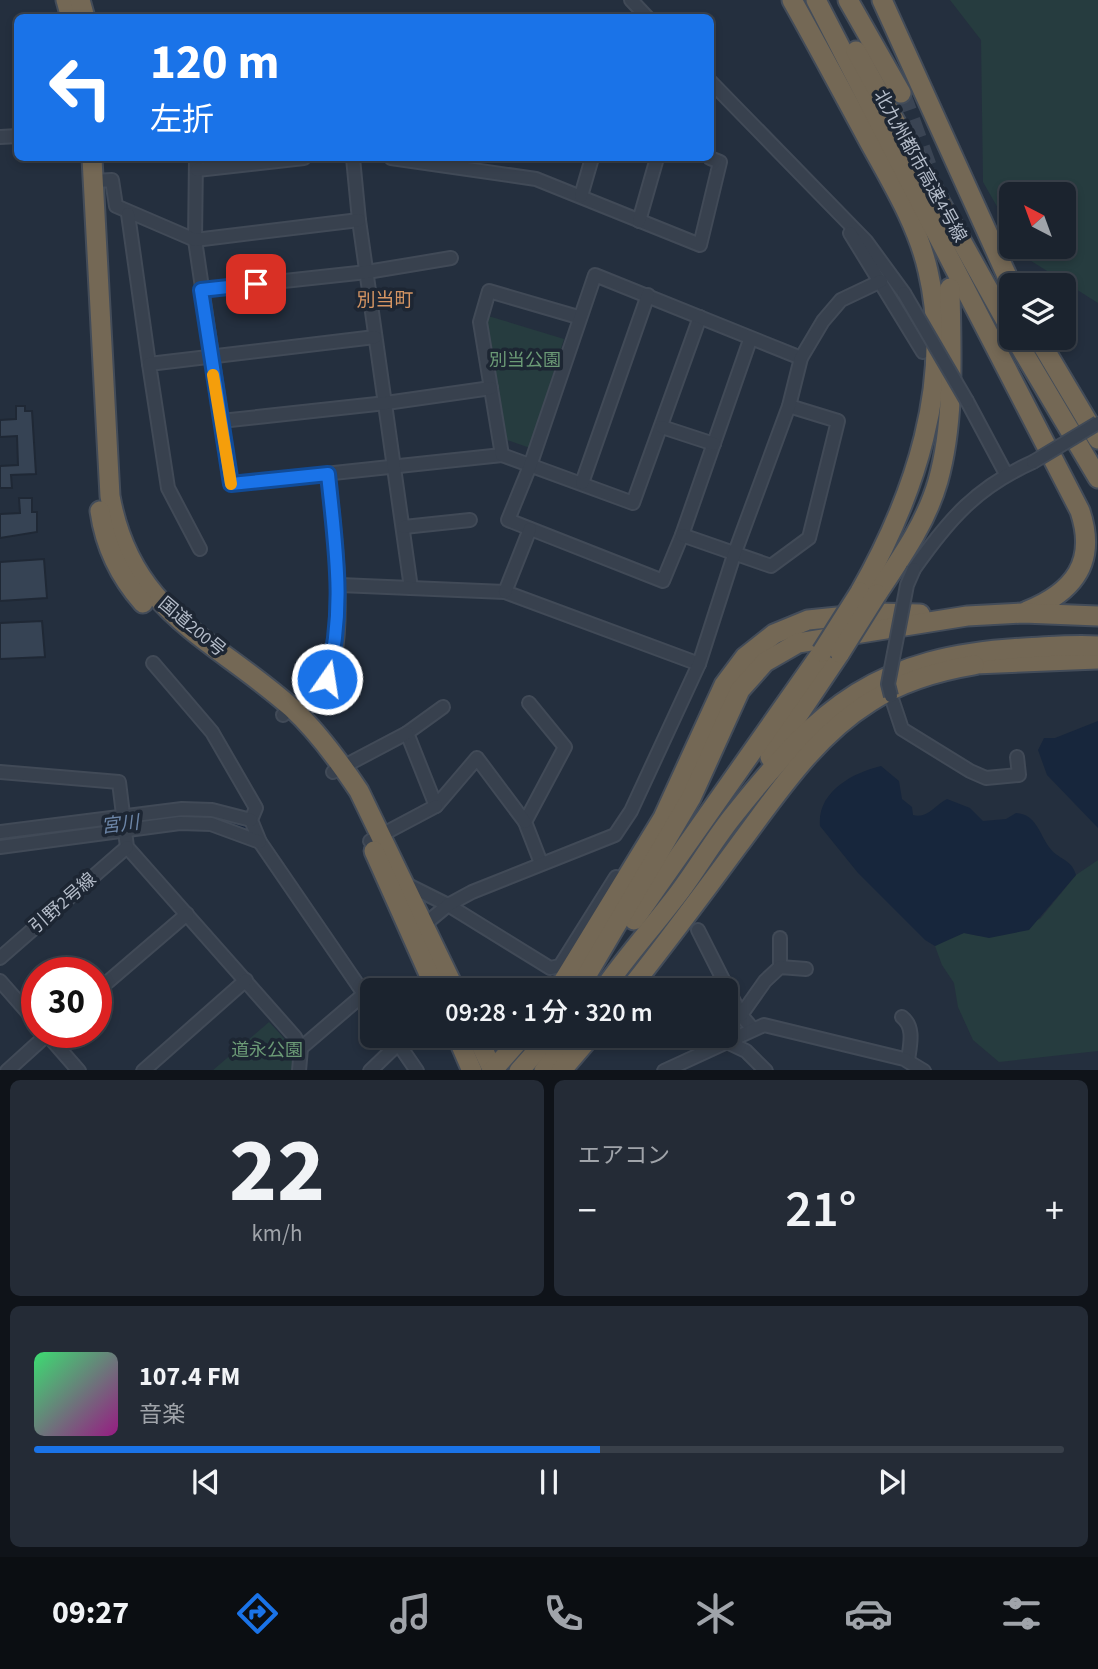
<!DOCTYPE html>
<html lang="ja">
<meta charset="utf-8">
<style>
body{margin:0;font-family:"Source Sans 3","Noto Sans JP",sans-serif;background:#242b36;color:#f1f3f6;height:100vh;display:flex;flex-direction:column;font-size:26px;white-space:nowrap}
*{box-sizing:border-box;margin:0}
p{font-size:23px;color:#a0a4aa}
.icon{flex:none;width:38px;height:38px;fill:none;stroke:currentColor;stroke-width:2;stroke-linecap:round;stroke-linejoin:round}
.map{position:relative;height:1070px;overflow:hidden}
.sheet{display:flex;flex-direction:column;gap:10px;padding:10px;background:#0f1319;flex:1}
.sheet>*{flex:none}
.hud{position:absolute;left:14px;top:14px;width:700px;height:147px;border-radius:10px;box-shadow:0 4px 10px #0003,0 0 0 2px #39404a;background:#1a73e8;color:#fff;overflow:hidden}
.needle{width:46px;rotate:319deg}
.buttons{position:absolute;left:999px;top:182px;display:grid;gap:14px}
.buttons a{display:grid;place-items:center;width:77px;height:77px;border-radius:10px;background:#1b232e;box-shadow:0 4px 10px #0003,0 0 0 2px #39404a;font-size:35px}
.speed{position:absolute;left:21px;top:957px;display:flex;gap:14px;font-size:35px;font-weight:700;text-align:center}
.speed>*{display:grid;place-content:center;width:91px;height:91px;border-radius:50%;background:#1b232e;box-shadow:0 4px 10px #0003,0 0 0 2px #39404a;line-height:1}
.speed .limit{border:10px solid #d22;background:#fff;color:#111}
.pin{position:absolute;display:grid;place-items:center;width:60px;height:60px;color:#fff;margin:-30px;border-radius:14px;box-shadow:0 4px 10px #0006}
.me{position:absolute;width:77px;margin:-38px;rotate:13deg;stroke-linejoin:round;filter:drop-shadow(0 0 5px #0008)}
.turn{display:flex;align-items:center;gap:24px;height:147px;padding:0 21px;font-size:32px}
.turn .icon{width:91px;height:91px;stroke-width:2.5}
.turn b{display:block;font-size:49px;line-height:60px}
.big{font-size:52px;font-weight:600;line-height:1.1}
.sheet .card{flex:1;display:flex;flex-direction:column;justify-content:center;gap:10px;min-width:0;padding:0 24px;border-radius:10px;background:#242b36}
.sheet .dial{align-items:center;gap:0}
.dial b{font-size:91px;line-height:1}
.song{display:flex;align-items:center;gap:21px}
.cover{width:84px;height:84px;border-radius:10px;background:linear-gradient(135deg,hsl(140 70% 55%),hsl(310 70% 35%))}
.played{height:7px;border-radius:4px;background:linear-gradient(90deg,#1a73e8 55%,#39404a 55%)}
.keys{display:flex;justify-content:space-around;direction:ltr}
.heat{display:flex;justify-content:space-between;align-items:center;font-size:38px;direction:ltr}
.sheet .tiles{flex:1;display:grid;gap:10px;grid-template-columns:1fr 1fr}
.card:last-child{grid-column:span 2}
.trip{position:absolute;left:360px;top:978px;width:378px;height:70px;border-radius:10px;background:#1b232e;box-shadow:0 4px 10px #0003,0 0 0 2px #39404a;font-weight:600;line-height:70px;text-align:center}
.tab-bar{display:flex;height:112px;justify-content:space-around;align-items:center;background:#0b0e12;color:#a0a4aa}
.tab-bar .icon{width:49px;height:49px}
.tab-bar .on{color:#1a73e8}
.tab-bar b{font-size:32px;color:#f1f3f6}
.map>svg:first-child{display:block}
.green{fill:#263c3f}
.water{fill:#17263c}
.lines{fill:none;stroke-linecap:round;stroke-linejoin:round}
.river{stroke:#17263c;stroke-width:21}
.building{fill:#364354;stroke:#1f2835;stroke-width:2}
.highway-tunnel{stroke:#3a4453;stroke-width:19;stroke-dasharray:19 10;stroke-linecap:butt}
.minor-casing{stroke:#414a57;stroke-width:16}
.highway-casing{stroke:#434c59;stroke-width:23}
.minor{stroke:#38414e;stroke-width:12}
.highway{stroke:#746855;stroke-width:19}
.minor-bridge-casing{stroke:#414a57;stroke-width:16;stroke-linecap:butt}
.highway-bridge-casing{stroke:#434c59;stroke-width:23;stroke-linecap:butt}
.minor-bridge{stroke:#38414e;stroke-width:12}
.highway-bridge{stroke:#746855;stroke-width:19}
.route-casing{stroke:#114b97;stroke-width:18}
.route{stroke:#1a73e8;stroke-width:12}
.slow{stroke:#f59e0b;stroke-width:12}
.labels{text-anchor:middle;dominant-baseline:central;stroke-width:7;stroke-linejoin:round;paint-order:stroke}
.street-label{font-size:18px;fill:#b4bcc9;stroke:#1d2633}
.park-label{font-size:18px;fill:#6b9a76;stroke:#1d2633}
.neighbourhood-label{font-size:19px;fill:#d59563;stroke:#1d2633}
.water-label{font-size:19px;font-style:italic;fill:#6d86a8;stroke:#1d2633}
</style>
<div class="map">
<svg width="1098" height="1071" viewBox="0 0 1098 1071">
<rect width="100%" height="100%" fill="#242f3e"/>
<g class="green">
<polygon points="950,0 1098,0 1098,303 1028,259 1021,247 1064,247 1064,194 1012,194 1011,231 983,182 981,40"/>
<polygon points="485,315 564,339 530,448 507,440"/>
<polygon points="1098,860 1098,1051 999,1062 973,1040 958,1007 954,983 942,965 935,946 956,935 964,933 979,936 1040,919 1076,875"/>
<path d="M269,1022C284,1038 296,1048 292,1070L212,1071Z"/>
</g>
<g class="water">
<polygon points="1098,721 1098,828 1047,775 1038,750 1044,738 1055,738"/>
<path d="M881,766L899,781L902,799L912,807L913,815C928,819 935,805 947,799L970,808L983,821L1006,819L1016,813C1036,814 1039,833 1049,847C1057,859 1072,859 1076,875L1029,930L989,938L964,933L935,946L925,940L858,873L820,826C817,792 852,773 881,766Z"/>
</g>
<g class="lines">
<polyline class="river" points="0,840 192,816 218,817 241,824"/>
</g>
<g class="building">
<polygon points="16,406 25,406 25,411 32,411 36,474 11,475 12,488 0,488 0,466 18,465 17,436 0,437 0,420 16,419"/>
<polygon points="19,498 32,498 32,512 37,512 37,532 0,538 0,514 20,513"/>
<polygon points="44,559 47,598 0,601 0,562"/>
<polygon points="42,621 45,657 0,659 0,623"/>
</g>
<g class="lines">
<polyline class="highway-tunnel" points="901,93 929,171"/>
<defs>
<g id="minor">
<polyline points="631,0 648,18"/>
<polyline points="710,81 866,241 904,293"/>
<polyline points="0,137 18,136"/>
<polyline points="196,158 195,240 231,484 502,455"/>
<polyline points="353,158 359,220 411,588"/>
<polyline points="391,158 536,179 700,245 720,162 710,158"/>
<polyline points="197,170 304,158"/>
<polyline points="93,181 112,180 116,206 195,240 359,220"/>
<polyline points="581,196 592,158"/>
<polyline points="128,214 149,364"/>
<polyline points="639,221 657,158"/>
<polyline points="850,233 923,352"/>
<polyline points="201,290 367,272 451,258"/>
<polyline points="578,317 489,291 480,322 502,455 633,503 700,317"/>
<polyline points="750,340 682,535 663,581 508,520 530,466 595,275 801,358"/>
<polyline points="967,401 1006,474"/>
<polyline points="221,421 386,403 491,388"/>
<polyline points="662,427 714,444"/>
<polyline points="582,483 648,295"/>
<polyline points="404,527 470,520"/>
<polyline points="682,535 771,566 809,538 838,421 789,406"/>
<polyline points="200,549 168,488 149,364 375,337"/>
<path d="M914,569C949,519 977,487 1033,462"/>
<polyline points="340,585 505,592 699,664"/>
<polyline points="505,592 530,529"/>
<polyline points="153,663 212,732 256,808 251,820 260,842 373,1007"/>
<polyline points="891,696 902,729 970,771 986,778 1019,775 1017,757"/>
<polyline points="529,703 565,747 525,822 541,863"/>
<polyline points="443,707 407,733 436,806 477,758 525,822"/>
<path d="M283,715C296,703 314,694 325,681C351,651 333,514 328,474"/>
<polyline points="0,772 119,782 127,847 295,1037 301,1048 299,1071"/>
<polyline points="333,772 407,733"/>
<polyline points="0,832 182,809 212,810 251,820"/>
<polyline points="370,841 436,806"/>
<polyline points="0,847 180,823 211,824 260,842"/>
<polyline points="404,883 448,905 550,968 560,966 616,877"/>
<polyline points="424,925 448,905 472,892 615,835 631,811 699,664 734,555 789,406 801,358 823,321 841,300 881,281"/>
<polyline points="698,930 741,1015 752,1028"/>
<polyline points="780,938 780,967"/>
<polyline points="0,958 127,847"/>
<polyline points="0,981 37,1023"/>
<polyline points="96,992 187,914"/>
<polyline points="741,1015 765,981 780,967 806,969"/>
<path d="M902,1017C915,1027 910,1045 908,1060"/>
<polyline points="45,1032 79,1071"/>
<polyline points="393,1036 417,1071"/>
<polyline points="725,1041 746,1051 766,1071"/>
<polyline points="301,1048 364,994"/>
<polyline points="7,1071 50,1032"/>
<polyline points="143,1071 246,980"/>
<polyline points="370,1071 398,1044"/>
<polyline points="664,1071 764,1025 904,1059 924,1071"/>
</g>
<g id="highway">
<polyline points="66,0 71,18"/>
<polyline points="80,0 85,18"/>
<path d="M792,0C819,48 845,97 871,145C893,185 918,226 928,271C954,382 914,497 860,592"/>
<path d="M816,0L1080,511C1097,562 1074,592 1027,611"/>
<polyline points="848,0 901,93"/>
<polyline points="882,0 1012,287"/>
<polyline points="856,51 1012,332"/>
<path d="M92,158L110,496C131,613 212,637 292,708C318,732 339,761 359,791L455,990"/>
<polyline points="1015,338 1098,478"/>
<polyline points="1038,338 1098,439"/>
<path d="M100,511C105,546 119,576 143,603"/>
<path d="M877,594C901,558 926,523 938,481C955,420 951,351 950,288"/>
<polyline points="975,664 1098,659"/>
<polyline points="770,757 840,653"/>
<polyline points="374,851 436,990"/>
<polyline points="634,920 822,652"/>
<polyline points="558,990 663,818 724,685 745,657 774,634 808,620 877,613 920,614"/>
<polyline points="578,990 691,798 740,690 765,662 798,643 967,616 1023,613 1098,616"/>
<path d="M603,990C626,957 653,927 678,894C697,869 713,841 733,816C821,705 878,656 1024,648C1048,647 1073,644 1098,646"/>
<path d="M629,990C666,943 702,895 738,846C777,794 814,737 870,702C901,682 938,671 974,665"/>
<polyline points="457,1036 472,1071"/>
<polyline points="477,1036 493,1071"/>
<polyline points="492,1071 523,1036"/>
<polyline points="519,1071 550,1036"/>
<polyline points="544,1071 571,1036"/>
<polyline points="561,1071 591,1036"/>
</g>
</defs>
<use href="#minor" class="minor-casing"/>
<use href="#highway" class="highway-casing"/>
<use href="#minor" class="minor"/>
<use href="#highway" class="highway"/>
<defs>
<g id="minor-bridge">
<polyline points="904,293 967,401"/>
<polyline points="1033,462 1098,423"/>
<polyline points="891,696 888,684 907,585 914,569"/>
</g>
<g id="highway-bridge">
<polyline points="822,652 860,592"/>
<polyline points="840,653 877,594"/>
</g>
</defs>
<use href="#minor-bridge" class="minor-bridge-casing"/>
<use href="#highway-bridge" class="highway-bridge-casing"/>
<use href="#minor-bridge" class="minor-bridge"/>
<use href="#highway-bridge" class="highway-bridge"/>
</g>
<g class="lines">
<defs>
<path id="route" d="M256,284L201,290L231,484L328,474C335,544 346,610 327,679"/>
</defs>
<use href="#route" class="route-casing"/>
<use href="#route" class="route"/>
<polyline class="slow" points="213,375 231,484"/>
</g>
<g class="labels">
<g class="street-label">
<text transform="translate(920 166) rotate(61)">北九州都市高速4号線</text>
<text transform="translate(192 627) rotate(40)">国道200号</text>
<text transform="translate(63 903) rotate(-41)">引野2号線</text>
</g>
<g class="park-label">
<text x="525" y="360">別当公園</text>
<text x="267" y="1050">道永公園</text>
</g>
<g class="neighbourhood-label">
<text x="385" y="300">別当町</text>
</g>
<g class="water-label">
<text transform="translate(120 825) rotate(-7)">宮川</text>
</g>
</g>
</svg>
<div class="buttons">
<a><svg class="needle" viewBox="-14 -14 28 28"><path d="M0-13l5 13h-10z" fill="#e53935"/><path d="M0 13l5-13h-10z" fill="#a0a4aa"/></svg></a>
<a><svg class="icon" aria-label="layers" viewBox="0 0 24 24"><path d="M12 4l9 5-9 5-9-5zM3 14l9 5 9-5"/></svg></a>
</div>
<div class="speed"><div class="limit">30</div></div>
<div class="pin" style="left:256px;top:284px;background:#d93025"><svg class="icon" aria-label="arrive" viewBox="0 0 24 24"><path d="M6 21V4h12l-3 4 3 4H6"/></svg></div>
<svg class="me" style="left:327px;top:679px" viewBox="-20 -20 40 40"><circle r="17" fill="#1a73e8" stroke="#fff" stroke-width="3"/><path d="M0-11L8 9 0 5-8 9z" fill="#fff"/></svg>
<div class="trip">09:28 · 1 分 · 320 m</div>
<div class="hud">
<div class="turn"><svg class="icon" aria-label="left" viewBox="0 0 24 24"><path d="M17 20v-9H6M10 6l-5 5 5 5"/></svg><div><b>120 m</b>左折</div></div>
</div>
</div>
<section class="sheet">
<div class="tiles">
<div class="card dial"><b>22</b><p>km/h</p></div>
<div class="card"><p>エアコン</p>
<div class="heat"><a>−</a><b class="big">21°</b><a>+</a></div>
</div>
<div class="card">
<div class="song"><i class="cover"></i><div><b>107.4 FM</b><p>音楽</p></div></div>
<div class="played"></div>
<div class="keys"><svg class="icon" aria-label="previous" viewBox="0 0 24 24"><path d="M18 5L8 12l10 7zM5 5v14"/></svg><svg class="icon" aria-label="pause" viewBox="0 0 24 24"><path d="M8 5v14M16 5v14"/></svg><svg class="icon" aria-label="next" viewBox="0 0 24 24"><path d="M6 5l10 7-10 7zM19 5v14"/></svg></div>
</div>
</div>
</section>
<nav class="tab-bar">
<b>09:27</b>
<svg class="icon on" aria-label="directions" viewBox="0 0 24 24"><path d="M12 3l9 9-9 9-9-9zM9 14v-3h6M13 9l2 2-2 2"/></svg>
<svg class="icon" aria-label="music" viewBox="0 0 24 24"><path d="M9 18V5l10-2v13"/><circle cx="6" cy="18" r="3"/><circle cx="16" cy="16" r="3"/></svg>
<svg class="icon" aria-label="phone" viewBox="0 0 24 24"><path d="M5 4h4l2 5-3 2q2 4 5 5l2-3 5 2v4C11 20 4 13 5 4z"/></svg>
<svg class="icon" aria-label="climate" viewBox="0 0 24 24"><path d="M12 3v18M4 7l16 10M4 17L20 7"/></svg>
<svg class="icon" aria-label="car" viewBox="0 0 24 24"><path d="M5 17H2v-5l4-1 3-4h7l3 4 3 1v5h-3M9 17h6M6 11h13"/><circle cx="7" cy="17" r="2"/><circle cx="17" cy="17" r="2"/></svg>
<svg class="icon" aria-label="filters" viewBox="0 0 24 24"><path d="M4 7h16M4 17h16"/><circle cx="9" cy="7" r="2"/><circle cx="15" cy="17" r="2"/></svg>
</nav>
